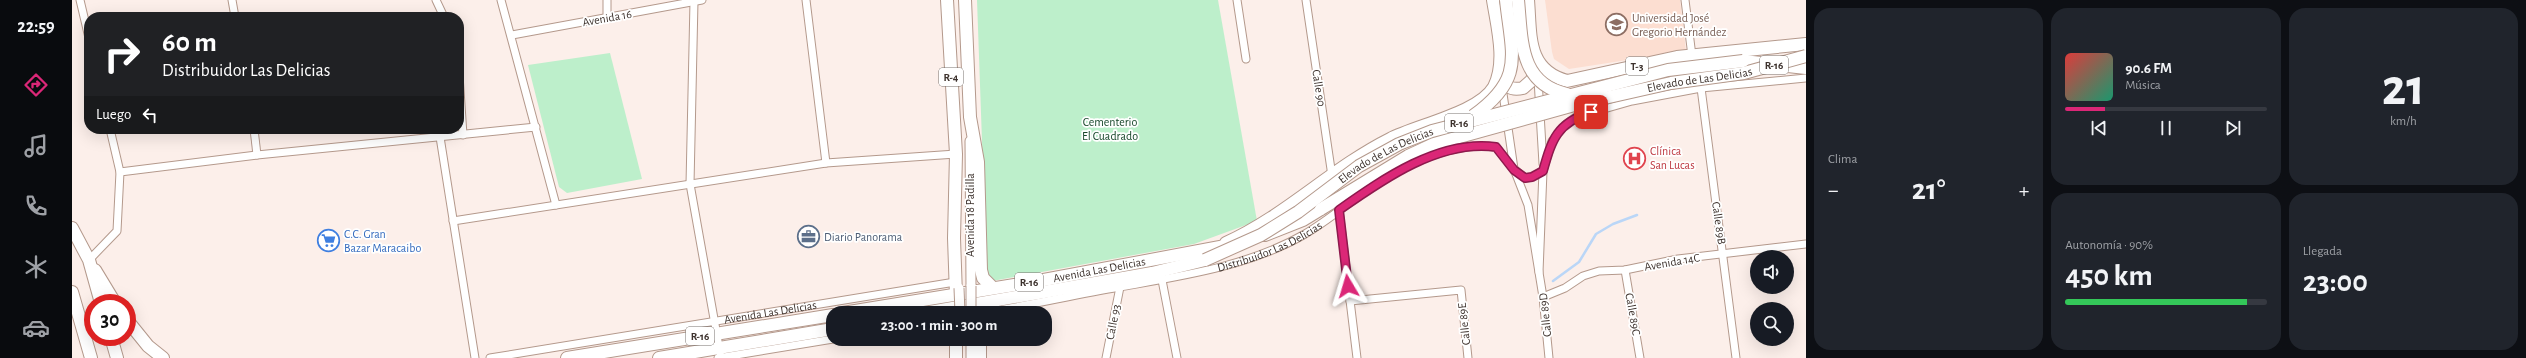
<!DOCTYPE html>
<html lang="es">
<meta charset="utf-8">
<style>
body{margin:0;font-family:"Alegreya Sans",sans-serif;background:#20242c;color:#f1f3f6;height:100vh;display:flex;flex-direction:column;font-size:15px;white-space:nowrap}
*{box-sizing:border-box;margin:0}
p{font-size:13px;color:#9ea1a6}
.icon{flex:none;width:22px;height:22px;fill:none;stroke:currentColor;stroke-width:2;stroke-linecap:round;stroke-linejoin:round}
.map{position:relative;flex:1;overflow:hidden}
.drawer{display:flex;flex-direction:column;gap:8px;padding:8px;background:#0d0f14;width:720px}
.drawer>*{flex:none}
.banner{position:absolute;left:12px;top:12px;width:380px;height:122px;border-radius:16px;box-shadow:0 4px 16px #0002;background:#202124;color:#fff;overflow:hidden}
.controls{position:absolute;left:1678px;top:250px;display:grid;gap:8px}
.controls a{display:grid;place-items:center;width:44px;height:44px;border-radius:50%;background:#171b24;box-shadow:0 4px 16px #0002;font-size:20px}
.speed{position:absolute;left:12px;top:294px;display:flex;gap:8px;font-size:20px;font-weight:700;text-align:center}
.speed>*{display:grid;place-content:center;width:52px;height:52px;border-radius:50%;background:#171b24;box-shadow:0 4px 16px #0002;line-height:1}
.speed .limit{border:6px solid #d22;background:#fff;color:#111}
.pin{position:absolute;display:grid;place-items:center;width:34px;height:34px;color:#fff;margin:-17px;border-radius:8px;box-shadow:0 2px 6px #0006}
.me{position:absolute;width:44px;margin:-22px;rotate:353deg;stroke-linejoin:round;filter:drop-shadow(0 0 3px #0008)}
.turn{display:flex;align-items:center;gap:14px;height:84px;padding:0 12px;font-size:18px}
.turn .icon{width:52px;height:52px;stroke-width:2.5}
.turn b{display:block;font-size:28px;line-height:34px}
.then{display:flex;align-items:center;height:38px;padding:0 12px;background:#0003;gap:8px;font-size:15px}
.big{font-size:30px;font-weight:700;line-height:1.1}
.drawer .tile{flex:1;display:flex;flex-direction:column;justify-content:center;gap:6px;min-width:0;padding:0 14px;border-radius:16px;background:#20242c}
.drawer .dial{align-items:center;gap:0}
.dial b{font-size:52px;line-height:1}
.song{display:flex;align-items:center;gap:12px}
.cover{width:48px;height:48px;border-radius:6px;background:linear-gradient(135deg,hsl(0 70% 55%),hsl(160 70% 35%))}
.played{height:4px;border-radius:2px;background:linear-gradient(90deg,#db2777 20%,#363941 20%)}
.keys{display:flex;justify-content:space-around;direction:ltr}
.heat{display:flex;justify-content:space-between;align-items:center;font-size:22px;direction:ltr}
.charge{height:6px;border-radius:3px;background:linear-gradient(90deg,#34c759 90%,#363941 0)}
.drawer .tiles{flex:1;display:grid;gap:8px;grid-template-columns:repeat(3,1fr)}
.tile:first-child{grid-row:span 2}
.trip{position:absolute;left:754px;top:306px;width:226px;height:40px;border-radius:16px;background:#171b24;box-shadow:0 4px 16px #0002;font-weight:700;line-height:40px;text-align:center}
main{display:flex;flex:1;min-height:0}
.menu{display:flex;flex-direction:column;width:72px;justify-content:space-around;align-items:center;background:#090b0e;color:#9ea1a6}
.menu .icon{width:28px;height:28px}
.menu .selected{color:#db2777}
.menu b{font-size:18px;color:#f1f3f6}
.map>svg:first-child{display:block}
.built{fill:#fcded1}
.green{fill:#bdefcb}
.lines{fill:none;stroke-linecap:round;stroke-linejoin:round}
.stream{stroke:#bad6f7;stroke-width:2.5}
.minor-casing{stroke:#b4998c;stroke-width:9}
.tertiary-casing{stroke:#b4998c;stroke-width:11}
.primary-casing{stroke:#b4998c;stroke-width:14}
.minor{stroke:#fff;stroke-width:7}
.tertiary{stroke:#fff;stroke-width:9}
.primary{stroke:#fff;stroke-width:12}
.tertiary-bridge-casing{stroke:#b4998c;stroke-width:11;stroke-linecap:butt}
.primary-bridge-casing{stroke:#b4998c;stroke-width:14;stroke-linecap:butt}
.tertiary-bridge{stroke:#fff;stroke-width:9}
.primary-bridge{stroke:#fff;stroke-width:12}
.route-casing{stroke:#8e194d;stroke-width:10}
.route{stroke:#db2777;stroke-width:7}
.labels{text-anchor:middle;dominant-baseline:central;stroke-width:3.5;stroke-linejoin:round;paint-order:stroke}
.shield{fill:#fff;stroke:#77706c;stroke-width:1}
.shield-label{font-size:11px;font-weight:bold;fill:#3d322d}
.street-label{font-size:12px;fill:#3d322d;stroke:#fff}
.education-label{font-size:12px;fill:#785e54;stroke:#fff;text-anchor:start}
.park-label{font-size:12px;fill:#17472a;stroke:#fff}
.health-label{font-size:12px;fill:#be3a42;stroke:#fff;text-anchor:start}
.shop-label{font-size:12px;fill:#366cbe;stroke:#fff;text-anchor:start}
.service-label{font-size:12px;fill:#4e5e75;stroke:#fff;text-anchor:start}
</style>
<main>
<nav class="menu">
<b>22:59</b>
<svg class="icon selected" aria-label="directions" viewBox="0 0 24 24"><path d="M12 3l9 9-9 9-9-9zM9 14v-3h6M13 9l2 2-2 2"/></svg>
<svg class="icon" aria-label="music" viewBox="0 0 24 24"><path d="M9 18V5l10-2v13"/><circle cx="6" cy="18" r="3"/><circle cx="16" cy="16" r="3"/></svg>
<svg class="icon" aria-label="phone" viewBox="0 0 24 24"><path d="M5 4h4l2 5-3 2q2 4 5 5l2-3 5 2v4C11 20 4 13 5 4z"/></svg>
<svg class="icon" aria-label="climate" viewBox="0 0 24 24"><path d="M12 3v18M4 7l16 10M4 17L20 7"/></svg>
<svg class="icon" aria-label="car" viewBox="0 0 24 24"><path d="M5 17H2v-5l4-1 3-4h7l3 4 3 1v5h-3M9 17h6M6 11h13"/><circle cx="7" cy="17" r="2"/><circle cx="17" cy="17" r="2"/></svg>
</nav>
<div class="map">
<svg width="1734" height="358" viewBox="0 0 1734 358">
<rect width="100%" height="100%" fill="#fcefea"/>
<polygon class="built" points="1473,0 1608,0 1614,51 1497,69 1482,59 1480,52"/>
<g class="green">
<polygon points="905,0 1146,0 1185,221 1122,244 915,282"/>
<polygon points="538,53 570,179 495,193 487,187 456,65"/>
</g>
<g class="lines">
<polyline class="stream" points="1481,281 1507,262 1524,234 1541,224 1565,215"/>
<defs>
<g id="minor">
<polyline points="8,0 17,38"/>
<polyline points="160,0 163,17"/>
<polyline points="364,0 372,17"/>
<polyline points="429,0 484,205"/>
<polyline points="535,0 535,18"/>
<polyline points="734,0 754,163"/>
<polyline points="1165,0 1174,59"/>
<polyline points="1234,0 1260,176"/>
<polyline points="1613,0 1620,56"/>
<polyline points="622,1 618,184 649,358"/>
<polyline points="440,35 630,0"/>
<polyline points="387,75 391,135"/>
<polyline points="1466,79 1471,164"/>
<polyline points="1430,87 1442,169 1456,205 1471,297 1477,358"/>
<polyline points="1629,88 1664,358"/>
<polyline points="182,129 185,155"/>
<polyline points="368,137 403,358"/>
<polyline points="48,172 185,155 464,127"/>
<polyline points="1267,210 1285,358"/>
<polyline points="381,221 754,163 884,154"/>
<polyline points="17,260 45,231 48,172 38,129"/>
<polyline points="1553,270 1568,358"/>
<polyline points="1467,272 1471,171 1480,141 1493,125 1504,117 1560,101 1629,88 1734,78"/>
<polyline points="1090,280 1105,358"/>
<polyline points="1471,297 1493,288 1511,276 1527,271 1553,270 1606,259 1734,244"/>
<polyline points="1278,301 1389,290 1396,358"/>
<path id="s1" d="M921,311C963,304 1006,294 1048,287C1110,276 1178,266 1233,234C1257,220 1277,202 1300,187C1334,164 1382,141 1424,147L1442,169L1453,178L1460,177L1471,171"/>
<path id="s2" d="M418,358L883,282"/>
<polyline points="646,358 761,339"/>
<polyline points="1034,358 1048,287"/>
</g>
<g id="tertiary">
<polyline points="898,141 899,286"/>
<polyline points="899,339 899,358"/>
</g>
<g id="primary">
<polyline points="875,0 884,154 882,238 884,295"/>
<polyline points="893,0 898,117 906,162 909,270 911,278 921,288"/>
<path d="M1456,0C1459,35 1454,70 1495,81L1605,57L1734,44"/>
<polyline points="1671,61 1734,68"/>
<path d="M1429,74C1433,86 1438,91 1451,88L1460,80L1464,66"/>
<polyline points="0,228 17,260 29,303"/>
<polyline points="1193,235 1231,220 1249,209"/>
<path d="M1154,243C1214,216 1260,168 1318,139C1345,125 1407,113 1422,87C1435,62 1425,26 1421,0"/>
<polyline points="23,270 43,303"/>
<polyline points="0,292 19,358"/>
<polyline points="902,308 923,310"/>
<path id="s3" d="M771,313L961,282L1164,244"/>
<polyline points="852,313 1080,273 1133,260"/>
<polyline points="55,320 76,346 91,358"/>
<polyline points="39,337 45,358"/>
<polyline points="908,339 908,358"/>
<polyline points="495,358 761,315"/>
<polyline points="587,358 761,329"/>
<polyline points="884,358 884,339"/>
</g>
</defs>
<use href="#minor" class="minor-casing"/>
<use href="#tertiary" class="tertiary-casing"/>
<use href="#primary" class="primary-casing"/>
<use href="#minor" class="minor"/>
<use href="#tertiary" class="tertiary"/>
<use href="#primary" class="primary"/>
<defs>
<g id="tertiary-bridge">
<polyline points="899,286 899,313"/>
<polyline points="887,288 888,313"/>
</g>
<g id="primary-bridge">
<path d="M1446,0C1450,40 1447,84 1495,94"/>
<path d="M1401,116C1453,79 1440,56 1434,0"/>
<path id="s4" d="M1249,209L1336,156L1362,144L1506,104L1599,83L1672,73L1734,56"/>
<path id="s5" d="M1133,260L1189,235L1226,212L1287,166L1327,144L1360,131L1596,70L1671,61"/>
</g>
</defs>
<use href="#tertiary-bridge" class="tertiary-bridge-casing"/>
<use href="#primary-bridge" class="primary-bridge-casing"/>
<use href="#tertiary-bridge" class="tertiary-bridge"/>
<use href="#primary-bridge" class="primary-bridge"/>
</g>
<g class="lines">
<defs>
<path id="route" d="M1276,286L1267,210C1311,179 1368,139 1424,147L1442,170L1453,178L1460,177L1471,171C1480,139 1485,123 1519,112"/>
</defs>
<use href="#route" class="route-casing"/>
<use href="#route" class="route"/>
</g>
<defs>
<symbol id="university-ring" viewBox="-11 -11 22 22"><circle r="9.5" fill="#fff" stroke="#8d6e63" stroke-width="1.5"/><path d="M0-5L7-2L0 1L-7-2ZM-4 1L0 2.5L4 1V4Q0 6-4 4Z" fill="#8d6e63"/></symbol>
<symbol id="hospital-ring" viewBox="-11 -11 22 22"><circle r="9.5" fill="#fff" stroke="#e0444e" stroke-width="1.5"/><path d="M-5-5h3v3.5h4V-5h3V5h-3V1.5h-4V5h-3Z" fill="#e0444e"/></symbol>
<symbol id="office-ring" viewBox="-11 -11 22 22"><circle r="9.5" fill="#fff" stroke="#5c6f8a" stroke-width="1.5"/><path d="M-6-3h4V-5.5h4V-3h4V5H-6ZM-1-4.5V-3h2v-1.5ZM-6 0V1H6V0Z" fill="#5c6f8a"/></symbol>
<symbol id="supermarket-ring" viewBox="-11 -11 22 22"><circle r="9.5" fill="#fff" stroke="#3f7fe0" stroke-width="1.5"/><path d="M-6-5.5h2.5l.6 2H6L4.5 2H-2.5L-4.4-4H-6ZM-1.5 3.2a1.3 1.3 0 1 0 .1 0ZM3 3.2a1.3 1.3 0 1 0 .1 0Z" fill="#3f7fe0"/></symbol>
</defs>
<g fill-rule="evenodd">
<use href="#university-ring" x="1532" y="12" width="25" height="25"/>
<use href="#hospital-ring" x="1550" y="146" width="25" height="25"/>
<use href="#office-ring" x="724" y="224" width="25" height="25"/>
<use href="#supermarket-ring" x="244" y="228" width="25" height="25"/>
</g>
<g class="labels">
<g class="shield">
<rect x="1688" y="56" width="28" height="18" rx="3"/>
<rect x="1554" y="57" width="22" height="18" rx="3"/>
<rect x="867" y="68" width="24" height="18" rx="3"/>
<rect x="1373" y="114" width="28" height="18" rx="3"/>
<rect x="943" y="273" width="28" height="18" rx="3"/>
<rect x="614" y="327" width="28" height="18" rx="3"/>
</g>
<g class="shield-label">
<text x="1702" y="65">R-16</text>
<text x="1565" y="66">T-3</text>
<text x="879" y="77">R-4</text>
<text x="1387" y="123">R-16</text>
<text x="957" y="282">R-16</text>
<text x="628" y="336">R-16</text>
</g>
<g class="street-label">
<text transform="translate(535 18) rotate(-10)">Avenida 16</text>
<text stroke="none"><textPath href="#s4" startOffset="404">Elevado de Las Delicias</textPath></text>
<text transform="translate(1247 88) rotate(81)">Calle 90</text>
<text stroke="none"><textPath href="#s5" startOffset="210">Elevado de Las Delicias</textPath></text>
<text transform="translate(898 215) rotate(-90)">Avenida 18 Padilla</text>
<text transform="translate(1647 223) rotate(82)">Calle 89B</text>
<text stroke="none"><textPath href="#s1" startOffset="285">Distribuidor Las Delicias</textPath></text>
<text transform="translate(1600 262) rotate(-10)">Avenida 14C</text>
<text stroke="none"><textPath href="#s3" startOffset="260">Avenida Las Delicias</textPath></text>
<text stroke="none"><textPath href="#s2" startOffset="284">Avenida Las Delicias</textPath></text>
<text transform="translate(1561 314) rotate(80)">Calle 89C</text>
<text transform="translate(1473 315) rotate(-96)">Calle 89D</text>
<text transform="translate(1041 322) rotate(-79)">Calle 93</text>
<text transform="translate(1392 324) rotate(-96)">Calle 89E</text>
</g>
<g class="education-label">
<text x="1560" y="18">Universidad José<tspan x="1560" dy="14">Gregorio Hernández</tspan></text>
</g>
<g class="park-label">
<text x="1038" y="122">Cementerio<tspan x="1038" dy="14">El Cuadrado</tspan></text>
</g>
<g class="health-label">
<text x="1578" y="151">Clínica<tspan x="1578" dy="14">San Lucas</tspan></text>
</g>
<g class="shop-label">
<text x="272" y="234">C.C. Gran<tspan x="272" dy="14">Bazar Maracaibo</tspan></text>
</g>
<g class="service-label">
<text x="752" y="237">Diario Panorama</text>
</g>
</g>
</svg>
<div class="controls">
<a><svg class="icon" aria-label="sound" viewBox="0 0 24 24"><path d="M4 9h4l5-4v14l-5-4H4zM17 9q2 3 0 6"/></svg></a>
<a><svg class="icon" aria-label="search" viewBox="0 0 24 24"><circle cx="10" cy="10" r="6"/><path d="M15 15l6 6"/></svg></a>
</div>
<div class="speed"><div class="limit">30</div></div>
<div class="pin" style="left:1519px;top:112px;background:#d93025"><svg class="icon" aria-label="arrive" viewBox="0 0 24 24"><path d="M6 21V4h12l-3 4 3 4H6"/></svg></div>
<svg class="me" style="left:1276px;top:286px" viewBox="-20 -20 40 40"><path d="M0-17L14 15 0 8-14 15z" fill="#db2777" stroke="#fff" stroke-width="4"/></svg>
<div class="trip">23:00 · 1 min · 300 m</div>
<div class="banner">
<div class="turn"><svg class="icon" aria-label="right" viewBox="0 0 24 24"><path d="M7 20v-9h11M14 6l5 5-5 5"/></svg><div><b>60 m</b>Distribuidor Las Delicias</div></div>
<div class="then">Luego<svg class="icon" aria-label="left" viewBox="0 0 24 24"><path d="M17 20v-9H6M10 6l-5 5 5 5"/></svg></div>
</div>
</div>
<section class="drawer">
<div class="tiles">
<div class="tile"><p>Clima</p>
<div class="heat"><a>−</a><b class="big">21°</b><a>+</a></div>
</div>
<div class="tile">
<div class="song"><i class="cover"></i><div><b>90.6 FM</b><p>Música</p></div></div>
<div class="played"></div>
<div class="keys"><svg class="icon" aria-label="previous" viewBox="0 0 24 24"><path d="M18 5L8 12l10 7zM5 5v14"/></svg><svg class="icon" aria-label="pause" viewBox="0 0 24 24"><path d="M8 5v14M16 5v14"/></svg><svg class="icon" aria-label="next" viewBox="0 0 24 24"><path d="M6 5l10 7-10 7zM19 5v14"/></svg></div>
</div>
<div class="tile dial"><b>21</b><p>km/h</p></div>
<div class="tile"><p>Autonomía · 90%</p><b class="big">450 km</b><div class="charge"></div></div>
<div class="tile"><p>Llegada</p><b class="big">23:00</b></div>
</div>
</section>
</main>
